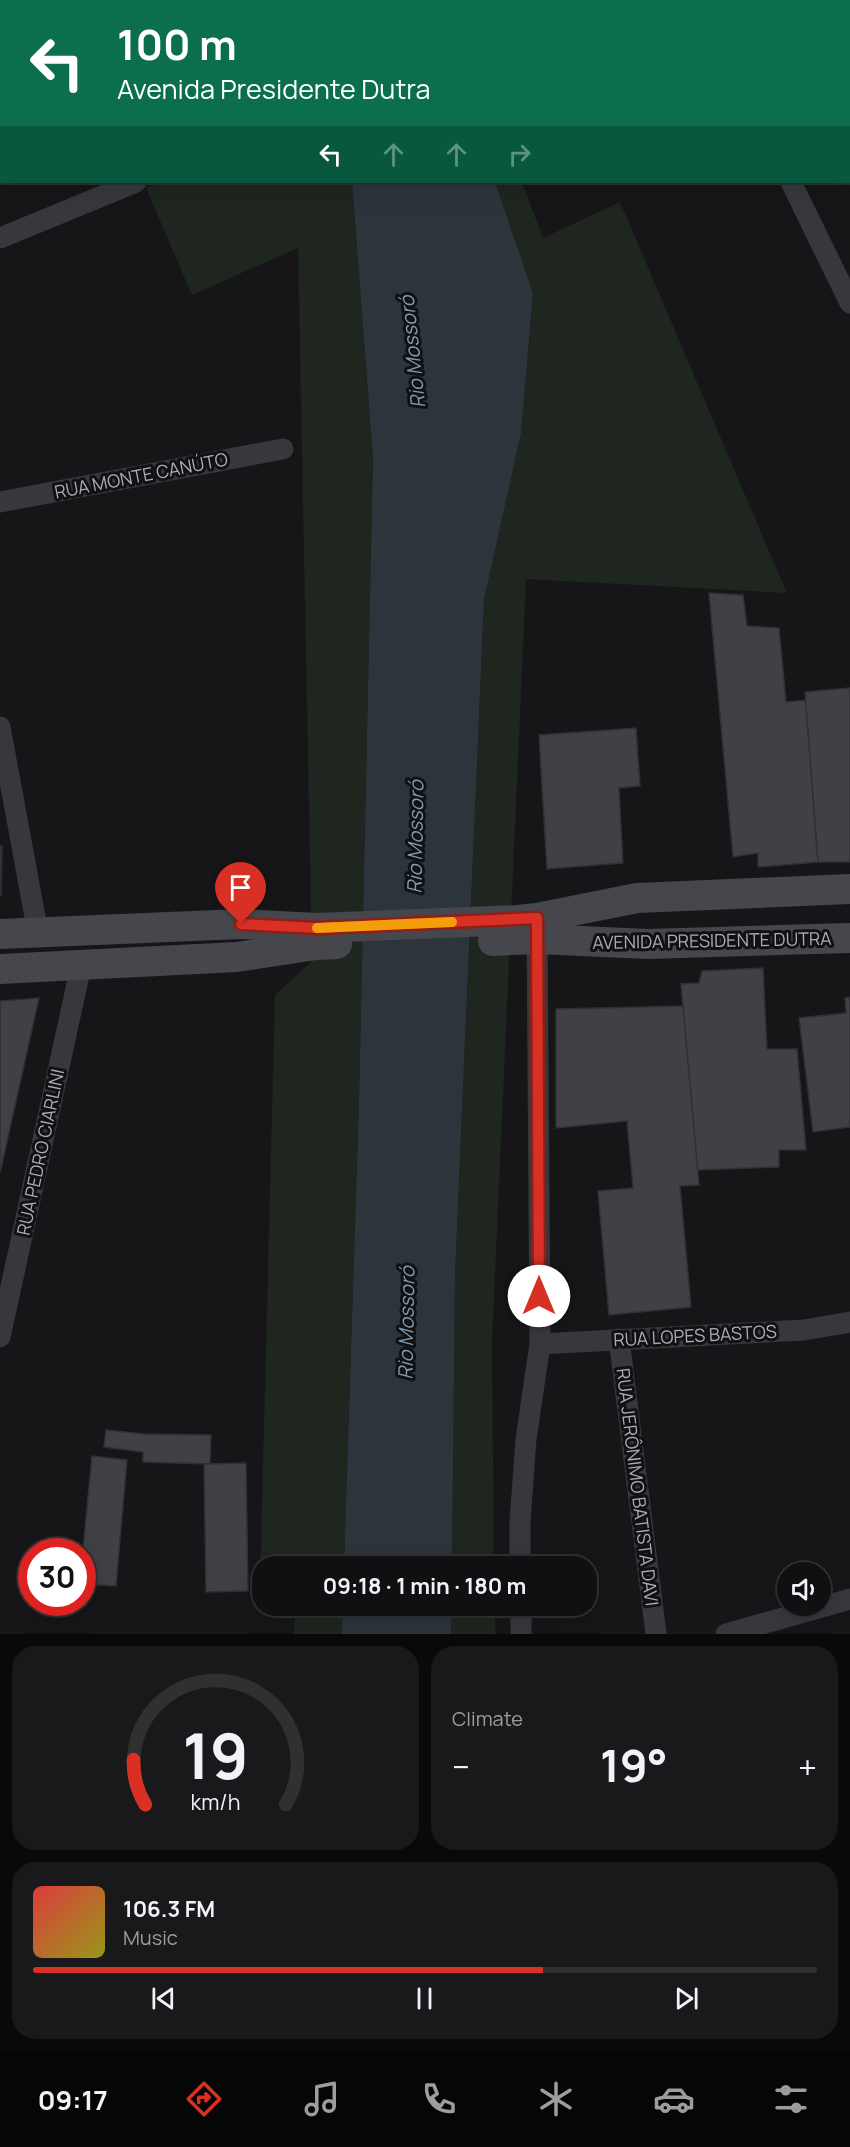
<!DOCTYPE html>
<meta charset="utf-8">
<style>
body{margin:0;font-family:Manrope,sans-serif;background:#19191b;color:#f1f3f6;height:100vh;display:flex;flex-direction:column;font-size:22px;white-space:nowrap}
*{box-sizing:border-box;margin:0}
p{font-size:20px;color:#9c9d9f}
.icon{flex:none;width:33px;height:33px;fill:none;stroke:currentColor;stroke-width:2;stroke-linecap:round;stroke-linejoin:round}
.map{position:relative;height:1634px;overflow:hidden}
.panel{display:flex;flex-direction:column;gap:12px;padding:12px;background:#09090a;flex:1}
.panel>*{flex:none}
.top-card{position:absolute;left:0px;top:0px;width:850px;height:183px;box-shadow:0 6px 24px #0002,0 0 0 2px #303032;background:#0b6e4f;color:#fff;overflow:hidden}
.tools{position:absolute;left:777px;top:1562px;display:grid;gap:12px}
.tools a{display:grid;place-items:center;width:54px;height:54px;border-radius:50%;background:#101012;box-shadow:0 6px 24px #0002,0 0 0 2px #303032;font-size:30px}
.speed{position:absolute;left:18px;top:1538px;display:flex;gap:12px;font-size:30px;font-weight:700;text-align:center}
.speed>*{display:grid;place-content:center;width:78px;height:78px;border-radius:50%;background:#101012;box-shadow:0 6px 24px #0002,0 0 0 2px #303032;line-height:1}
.speed .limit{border:9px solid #d22;background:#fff;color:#111}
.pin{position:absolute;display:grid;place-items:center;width:51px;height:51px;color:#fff;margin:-62px -26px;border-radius:50% 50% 50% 0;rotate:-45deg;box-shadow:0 0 6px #0007}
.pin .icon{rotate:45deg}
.me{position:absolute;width:66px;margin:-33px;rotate:0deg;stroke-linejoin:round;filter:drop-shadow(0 0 4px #0008)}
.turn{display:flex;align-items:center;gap:21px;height:126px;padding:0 18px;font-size:27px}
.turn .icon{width:78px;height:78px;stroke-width:2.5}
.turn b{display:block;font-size:42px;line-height:51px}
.lanes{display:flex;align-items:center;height:57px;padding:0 18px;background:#0003;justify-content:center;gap:30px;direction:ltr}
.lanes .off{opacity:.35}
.big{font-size:45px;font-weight:700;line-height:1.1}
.panel .card{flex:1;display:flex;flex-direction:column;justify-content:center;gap:9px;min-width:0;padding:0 21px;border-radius:24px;background:#19191b}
.panel .dial{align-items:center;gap:0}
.dial svg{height:156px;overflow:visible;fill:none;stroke:#303032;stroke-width:7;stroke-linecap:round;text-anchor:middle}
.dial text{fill:#f1f3f6;stroke:none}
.song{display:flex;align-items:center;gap:18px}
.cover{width:72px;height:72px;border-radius:9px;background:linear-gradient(135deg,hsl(0 70% 55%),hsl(60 70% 35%))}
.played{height:6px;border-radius:3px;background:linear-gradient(90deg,#d93025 65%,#303032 65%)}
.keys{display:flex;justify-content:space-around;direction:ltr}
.heat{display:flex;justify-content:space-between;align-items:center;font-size:33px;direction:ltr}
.panel .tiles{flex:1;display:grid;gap:12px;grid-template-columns:1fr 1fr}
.card:last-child{grid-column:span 2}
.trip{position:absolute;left:252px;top:1556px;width:345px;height:60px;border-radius:24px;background:#101012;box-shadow:0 6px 24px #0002,0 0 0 2px #303032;font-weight:700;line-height:60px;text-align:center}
.menu{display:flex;height:96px;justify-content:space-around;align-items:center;background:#060607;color:#9c9d9f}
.menu .icon{width:42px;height:42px}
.menu .on{color:#d93025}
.menu b{font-size:27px;color:#f1f3f6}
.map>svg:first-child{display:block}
.green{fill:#1e261f}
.water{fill:#2c353c}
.building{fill:#404145;stroke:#303034;stroke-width:1.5}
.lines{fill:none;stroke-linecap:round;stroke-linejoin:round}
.street{stroke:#37383d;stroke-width:21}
.secondary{stroke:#45474d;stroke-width:30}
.route-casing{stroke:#8d1f18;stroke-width:15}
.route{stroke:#d93025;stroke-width:10}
.slow{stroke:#f59e0b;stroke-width:10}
.labels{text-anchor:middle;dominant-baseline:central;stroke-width:6;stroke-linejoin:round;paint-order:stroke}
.street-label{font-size:18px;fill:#a8adb8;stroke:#111113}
.water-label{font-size:20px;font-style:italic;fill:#7f9bb3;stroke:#111113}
</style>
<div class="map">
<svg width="850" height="1634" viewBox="0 0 850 1634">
<rect width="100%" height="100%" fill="#161618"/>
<g class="green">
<polygon points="160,182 352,182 373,458 359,1102 344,1566 262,1566 262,1583 260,1583 275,995 312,961 298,248 192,295 146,188"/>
<polygon points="495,182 522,182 543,238 620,202 787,593 526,579 492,1343 494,1566 452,1566 455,1274 484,600 521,434 533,293"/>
<polygon points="295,1605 343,1605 342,1634 294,1634"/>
<polygon points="452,1605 495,1605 495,1634 451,1634"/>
</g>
<g class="water">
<polygon points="352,182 495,182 533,293 521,434 484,600 455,1274 452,1566 344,1566 359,1102 373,458"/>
<polygon points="343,1605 452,1605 451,1634 342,1634"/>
</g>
<g class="building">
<polygon points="709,593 743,595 747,626 779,628 786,702 806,700 818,862 758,867 758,853 733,857"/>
<polygon points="850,688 850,862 818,862 805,692"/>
<polygon points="636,728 640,786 619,788 623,863 547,869 539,735"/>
<polygon points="0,846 2,846 1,895 0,895"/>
<polygon points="763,968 767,1049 797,1049 806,1150 779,1150 779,1167 697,1170 681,984 699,983 702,971"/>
<polygon points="850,997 850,1127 813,1132 799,1018 846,1013 845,998"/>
<polygon points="39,998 0,1173 0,1001"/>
<polygon points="683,1006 699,1185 680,1186 691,1307 609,1315 598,1191 633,1188 627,1121 556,1128 556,1009"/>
<polygon points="106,1430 144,1434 211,1435 210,1464 143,1462 143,1452 104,1447"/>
<polygon points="92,1456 127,1460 116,1586 82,1584 82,1560"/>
<polygon points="246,1463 248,1591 206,1592 204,1464"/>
</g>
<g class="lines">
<g class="street">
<polyline points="263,0 263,2"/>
<polyline points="646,0 647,2"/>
<polyline points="764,0 764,2"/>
<polyline points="849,18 850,17"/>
<polyline points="791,182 850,303"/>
<polyline points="0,238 136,182"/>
<polyline points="0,502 283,449"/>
<polyline points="0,727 38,933"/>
<polyline points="0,1337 81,966"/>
<polyline points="619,1339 656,1634"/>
<polyline points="540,1344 804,1330 850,1322"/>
<polyline points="520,1566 520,1522 526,1439 540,1344 537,925"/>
<polyline points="521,1605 521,1634"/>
<polyline points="726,1634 850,1599"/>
</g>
<g class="secondary">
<polyline points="0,934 241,924 318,928 518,920 537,918 637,898 850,889"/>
<polyline points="493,941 537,939 648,944 850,938"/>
<polyline points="0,969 237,957 316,945 337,944"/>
</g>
</g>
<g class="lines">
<defs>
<polyline id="route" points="241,924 318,928 537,918 539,1296"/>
</defs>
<use href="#route" class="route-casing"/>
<use href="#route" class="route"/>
<polyline class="slow" points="317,928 452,922"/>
</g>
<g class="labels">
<g class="street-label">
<text transform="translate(141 475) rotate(-11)">RUA MONTE CANÚTO</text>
<text transform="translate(712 940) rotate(-1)">AVENIDA PRESIDENTE DUTRA</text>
<text transform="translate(40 1152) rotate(-78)">RUA PEDRO CIARLINI</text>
<text transform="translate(695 1335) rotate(-3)">RUA LOPES BASTOS</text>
<text transform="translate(638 1487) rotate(83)">RUA JERÔNIMO BATISTA DAVI</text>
</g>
<g class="water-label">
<text transform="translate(412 352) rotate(-96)">Rio Mossoró</text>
<text transform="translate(415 837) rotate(-89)">Rio Mossoró</text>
<text transform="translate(406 1323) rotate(-89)">Rio Mossoró</text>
</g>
</g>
</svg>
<div class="tools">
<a><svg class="icon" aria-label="sound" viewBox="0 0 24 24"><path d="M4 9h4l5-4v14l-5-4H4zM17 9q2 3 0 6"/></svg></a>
</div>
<div class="speed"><div class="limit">30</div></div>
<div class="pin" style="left:241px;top:924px;background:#d93025"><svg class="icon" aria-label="arrive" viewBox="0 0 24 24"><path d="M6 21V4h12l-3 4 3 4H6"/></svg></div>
<svg class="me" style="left:539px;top:1296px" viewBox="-20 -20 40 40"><circle r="19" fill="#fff"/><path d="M0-13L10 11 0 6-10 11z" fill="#d93025"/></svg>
<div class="trip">09:18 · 1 min · 180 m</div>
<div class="top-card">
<div class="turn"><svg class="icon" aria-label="left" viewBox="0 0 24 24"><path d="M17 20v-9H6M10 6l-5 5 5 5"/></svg><div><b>100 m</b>Avenida Presidente Dutra</div></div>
<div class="lanes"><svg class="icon" aria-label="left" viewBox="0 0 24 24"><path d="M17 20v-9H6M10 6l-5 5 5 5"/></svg><svg class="icon off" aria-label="ahead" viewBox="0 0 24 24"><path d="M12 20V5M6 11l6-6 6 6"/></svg><svg class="icon off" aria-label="ahead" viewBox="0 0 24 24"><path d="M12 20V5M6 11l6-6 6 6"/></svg><svg class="icon off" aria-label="right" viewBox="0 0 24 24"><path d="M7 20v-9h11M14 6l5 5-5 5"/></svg></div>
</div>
</div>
<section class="panel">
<div class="tiles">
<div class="card dial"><svg viewBox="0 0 100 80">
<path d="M14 69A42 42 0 1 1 86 69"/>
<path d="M14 69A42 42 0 0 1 8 46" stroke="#d93025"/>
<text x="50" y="56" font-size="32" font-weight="700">19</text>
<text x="50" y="72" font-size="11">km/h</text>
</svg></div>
<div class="card"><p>Climate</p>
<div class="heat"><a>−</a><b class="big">19°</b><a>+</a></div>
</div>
<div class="card">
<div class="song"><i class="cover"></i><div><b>106.3 FM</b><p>Music</p></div></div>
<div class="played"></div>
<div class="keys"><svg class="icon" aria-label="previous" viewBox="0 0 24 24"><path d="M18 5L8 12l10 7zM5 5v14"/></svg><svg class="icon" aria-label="pause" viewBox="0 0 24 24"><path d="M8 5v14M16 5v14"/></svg><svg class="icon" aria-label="next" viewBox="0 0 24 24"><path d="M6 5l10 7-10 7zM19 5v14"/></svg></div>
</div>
</div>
</section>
<nav class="menu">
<b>09:17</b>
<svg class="icon on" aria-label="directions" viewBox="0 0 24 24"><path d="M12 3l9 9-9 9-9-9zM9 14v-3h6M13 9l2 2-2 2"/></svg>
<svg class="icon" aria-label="music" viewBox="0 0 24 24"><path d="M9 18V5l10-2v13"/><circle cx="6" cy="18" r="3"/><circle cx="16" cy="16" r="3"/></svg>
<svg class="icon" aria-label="phone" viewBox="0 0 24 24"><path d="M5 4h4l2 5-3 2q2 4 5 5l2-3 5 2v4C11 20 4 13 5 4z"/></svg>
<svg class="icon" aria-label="climate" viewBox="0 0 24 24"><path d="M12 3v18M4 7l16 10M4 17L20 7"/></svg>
<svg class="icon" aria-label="car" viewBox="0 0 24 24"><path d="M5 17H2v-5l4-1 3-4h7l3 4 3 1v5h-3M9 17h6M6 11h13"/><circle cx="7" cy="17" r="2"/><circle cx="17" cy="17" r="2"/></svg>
<svg class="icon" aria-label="filters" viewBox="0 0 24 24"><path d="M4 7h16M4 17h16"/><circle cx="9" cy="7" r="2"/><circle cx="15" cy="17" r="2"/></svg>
</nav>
